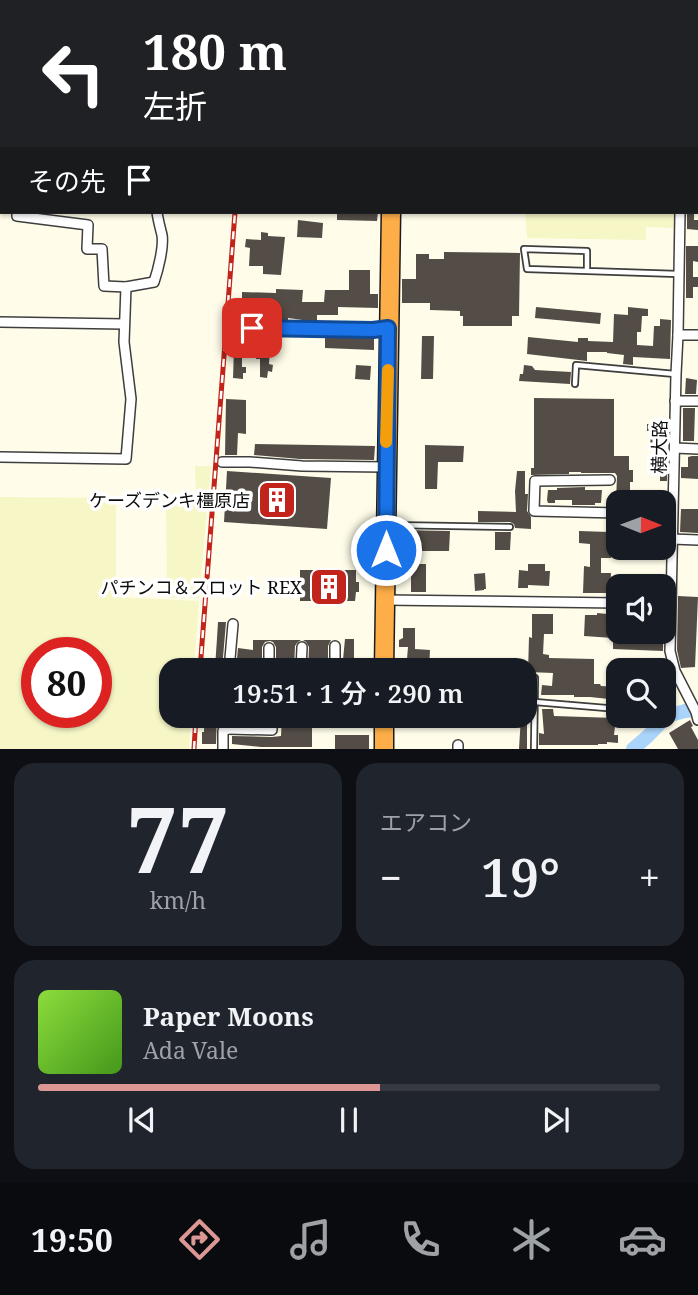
<!DOCTYPE html>
<html lang="ja">
<meta charset="utf-8">
<style>
body{margin:0;font-family:"Noto Serif","Noto Sans JP",serif;background:#20242c;color:#f1f3f6;height:100vh;display:flex;flex-direction:column;font-size:26px;white-space:nowrap}
*{box-sizing:border-box;margin:0}
p{font-size:23px;color:#9ea1a6}
.icon{flex:none;width:38px;height:38px;fill:none;stroke:currentColor;stroke-width:2;stroke-linecap:round;stroke-linejoin:round}
.map{position:relative;height:749px;overflow:hidden}
.details{display:flex;flex-direction:column;gap:14px;padding:14px;background:#0d0f14;flex:1}
.details>*{flex:none}
.banner{position:absolute;left:0px;top:0px;width:698px;height:214px;box-shadow:0 2px 5px #0004;background:#202124;color:#fff;overflow:hidden}
.needle{width:46px;rotate:91deg}
.tools{position:absolute;left:606px;top:490px;display:grid;gap:14px}
.tools a{display:grid;place-items:center;width:70px;height:70px;border-radius:14px;background:#171b24;box-shadow:0 2px 5px #0004;font-size:35px}
.speed{position:absolute;left:21px;top:637px;display:flex;gap:14px;font-size:35px;font-weight:700;text-align:center}
.speed>*{display:grid;place-content:center;width:91px;height:91px;border-radius:50%;background:#171b24;box-shadow:0 2px 5px #0004;line-height:1}
.speed .limit{border:10px solid #d22;background:#fff;color:#111}
.pin{position:absolute;display:grid;place-items:center;width:60px;height:60px;color:#fff;margin:-30px;border-radius:14px;box-shadow:0 4px 10px #0006}
.me{position:absolute;width:77px;margin:-38px;rotate:0deg;stroke-linejoin:round;filter:drop-shadow(0 0 5px #0008)}
.turn{display:flex;align-items:center;gap:24px;height:147px;padding:0 28px;font-size:32px}
.turn .icon{width:91px;height:91px;stroke-width:2.5}
.turn b{display:block;font-size:49px;line-height:60px}
.then{display:flex;align-items:center;height:66px;padding:0 28px;background:#0003;gap:14px;font-size:26px}
.big{font-size:52px;font-weight:600;line-height:1.1}
.details .widget{flex:1;display:flex;flex-direction:column;justify-content:center;gap:10px;min-width:0;padding:0 24px;border-radius:21px;background:#20242c}
.details .dial{align-items:center;gap:0}
.dial b{font-size:91px;line-height:1}
.song{display:flex;align-items:center;gap:21px}
.cover{width:84px;height:84px;border-radius:10px;background:linear-gradient(135deg,hsl(90 70% 55%),hsl(100 70% 35%))}
.played{height:7px;border-radius:4px;background:linear-gradient(90deg,#dc9693 55%,#363941 55%)}
.keys{display:flex;justify-content:space-around;direction:ltr}
.heat{display:flex;justify-content:space-between;align-items:center;font-size:38px;direction:ltr}
.details .tiles{flex:1;display:grid;gap:14px;grid-template-columns:1fr 1fr}
.widget:last-child{grid-column:span 2}
.trip{position:absolute;left:159px;top:658px;width:378px;height:70px;border-radius:21px;background:#171b24;box-shadow:0 2px 5px #0004;font-weight:600;line-height:70px;text-align:center}
.tabs{display:flex;height:112px;justify-content:space-around;align-items:center;background:#090b0e;color:#9ea1a6}
.tabs .icon{width:49px;height:49px}
.tabs .on{color:#dc9693}
.tabs b{font-size:32px;color:#f1f3f6}
.map>svg:first-child{display:block}
.farmland{fill:#f6f6c7;fill-rule:evenodd}
.lines{fill:none;stroke-linecap:round;stroke-linejoin:round}
.river{stroke:#aad4fa;stroke-width:14}
.building{fill:#544d47}
.lane-casing{stroke:#3e3e3e;stroke-width:8}
.street-casing{stroke:#3e3e3e;stroke-width:12}
.secondary-casing{stroke:#2d2d2d;stroke-width:16}
.highway-casing{stroke:#1c1c1c;stroke-width:21}
.lane{stroke:#fff;stroke-width:4.5}
.street{stroke:#fff;stroke-width:9}
.secondary{stroke:#fffea4;stroke-width:12}
.highway{stroke:#feae48;stroke-width:18}
.rail-casing{stroke:#c2241b;stroke-width:5}
.rail{stroke:#fff;stroke-width:2.5;stroke-dasharray:8;stroke-linecap:butt}
.route-casing{stroke:#114b97;stroke-width:18}
.route{stroke:#1a73e8;stroke-width:12}
.slow{stroke:#f59e0b;stroke-width:12}
.labels{text-anchor:middle;dominant-baseline:central;stroke-width:7;stroke-linejoin:round;paint-order:stroke}
.street-label{font-size:18px;fill:#0b0b0b;stroke:#fff}
.poi-label{font-size:18px;fill:#0b0b0b;stroke:#fff;text-anchor:end}
</style>
<div class="map">
<svg width="698" height="749" viewBox="0 0 698 749">
<rect width="100%" height="100%" fill="#fffde9"/>
<g class="farmland">
<polygon points="525,212 672,212 676,215 676,228 646,227 646,240 527,238"/>
<polygon points="195,466 211,466 199,598 167,598 166,499 186,500 187,493 196,493"/>
<path d="M0,497L116,498V597L199,601L194,670H172V716H191L189,749H0ZM37,653H96V712H37Z"/>
</g>
<g class="lines">
<polyline class="river" points="633,749 648,736 667,716 685,711 698,710"/>
</g>
<g class="building">
<polygon points="337,212 362,214 362,212 378,212 377,221 337,220"/>
<polygon points="687,212 694,213 694,220 698,220 698,230 687,229"/>
<polygon points="298,220 323,223 322,238 297,237"/>
<polygon points="261,232 268,233 268,236 285,237 281,275 263,274 263,266 249,266 250,248 245,247 246,239 261,240"/>
<polygon points="686,246 698,246 698,262 693,261 693,277 698,277 698,287 693,287 693,298 686,298"/>
<polygon points="444,252 520,253 519,316 512,316 512,326 463,326 463,316 460,316 460,311 430,310 430,303 402,303 402,279 416,279 416,254 429,254 429,259 444,259"/>
<polygon points="349,270 370,270 370,294 378,294 378,308 338,307 338,315 317,315 317,322 288,318 288,321 276,320 276,306 257,306 257,311 242,310 242,292 276,293 276,289 303,290 302,302 324,302 325,290 349,290"/>
<polygon points="536,307 601,313 600,324 535,318"/>
<polygon points="628,307 648,309 648,316 642,316 641,332 637,332 637,345 653,346 654,326 660,326 660,319 671,320 670,359 633,357 633,365 623,364 624,355 607,353 607,352 587,352 587,361 527,354 528,337 578,342 578,338 588,338 588,341 613,342 614,314 628,315"/>
<polygon points="257,333 271,333 269,364 273,365 272,372 268,371 267,378 260,377 260,359 256,359 256,349 242,348 242,367 246,367 246,373 243,373 243,379 233,378 234,349 232,349 232,337 236,338 236,336 257,337"/>
<polygon points="325,334 374,335 374,350 325,348"/>
<polygon points="422,336 434,336 433,379 421,379"/>
<polygon points="356,365 371,366 370,380 355,379"/>
<polygon points="524,365 532,366 535,370 571,372 570,384 519,381 520,374 523,374"/>
<polygon points="686,378 697,380 696,394 685,394"/>
<polygon points="534,398 614,399 614,456 629,456 629,470 633,470 633,482 630,482 630,501 616,501 617,476 615,473 581,473 581,472 569,472 569,474 531,475 531,468 534,468"/>
<polygon points="226,399 246,400 246,434 238,433 237,455 225,455"/>
<polygon points="683,408 695,408 694,441 683,441"/>
<polygon points="647,424 668,424 668,431 664,431 664,448 650,448 651,431 647,431"/>
<polygon points="255,444 375,446 374,460 300,459 254,455"/>
<polygon points="425,445 464,446 463,462 438,462 437,489 425,489"/>
<rect x="660" y="450" width="7" height="31"/>
<polygon points="692,456 698,456 698,479 681,478 681,467 688,467 688,457"/>
<polygon points="227,471 331,478 327,529 224,522"/>
<polygon points="517,471 525,471 525,494 528,494 527,511 531,517 531,529 515,528 514,524 510,522 478,522 478,511 516,512 515,491"/>
<polygon points="585,487 585,490 602,490 601,503 595,503 595,505 572,505 572,500 555,500 555,503 548,503 547,500 548,490 557,490 557,488"/>
<polygon points="681,509 698,509 698,533 680,532"/>
<polygon points="610,520 618,520 618,544 611,544 611,558 601,558 601,573 611,573 610,593 583,593 584,566 590,567 590,544 579,543 579,531 609,532"/>
<polygon points="398,530 450,531 449,551 407,551 407,547 398,548"/>
<polygon points="495,532 511,532 510,550 495,550"/>
<rect x="411" y="564" width="15" height="28"/>
<polygon points="528,564 545,564 545,571 550,571 549,586 528,585 528,588 518,588 519,570 528,571"/>
<polygon points="300,570 356,570 356,582 359,582 359,592 356,592 355,601 300,601"/>
<polygon points="485,573 486,589 484,589 484,590 475,591 474,574"/>
<polygon points="678,596 698,597 695,667 681,668 677,650"/>
<polygon points="597,613 618,615 618,632 643,632 652,633 651,634 663,635 663,651 613,649 613,638 584,636 585,615 597,615"/>
<polygon points="532,614 553,614 553,634 544,634 543,654 549,655 549,658 594,659 594,684 600,684 601,686 618,687 618,700 590,697 574,697 574,695 541,695 542,685 552,686 553,673 528,672 529,637 532,638"/>
<polygon points="218,622 226,622 222,669 215,669"/>
<polygon points="403,628 415,628 415,649 430,650 429,670 416,670 417,668 413,668 414,659 407,659 408,647 399,647 399,640 403,638"/>
<polygon points="345,639 354,639 354,659 372,659 372,667 355,667 355,670 342,670"/>
<polygon points="253,640 301,640 297,643 295,646 294,670 276,670 276,647 273,642 270,641 265,642 262,647 262,670 236,670 238,648 253,650"/>
<polygon points="303,640 331,640 328,646 328,670 308,670 309,647 306,642"/>
<polygon points="542,709 553,709 554,716 616,718 614,735 618,735 618,743 607,742 607,744 598,744 598,745 539,745 539,733 544,734"/>
<polygon points="206,716 217,716 216,744 202,744 202,732 204,732 204,719 206,719"/>
<polygon points="237,716 264,716 264,723 237,722"/>
<polygon points="282,716 312,716 312,747 261,747 232,744 232,736 272,737 281,736"/>
<polygon points="521,716 530,716 530,722 527,722 527,749 519,749"/>
<polygon points="690,720 693,726 691,727 698,740 698,749 678,749 669,733"/>
<rect x="335" y="735" width="34" height="14"/>
</g>
<g class="lines">
<defs>
<g id="lane">
<polyline points="347,2 347,0"/>
<polyline points="696,154 698,154"/>
<polyline points="587,271 587,251 524,249 527,269 678,274"/>
<polyline points="252,328 373,330 384,329"/>
<polyline points="575,384 576,365 675,374"/>
<polyline points="390,525 510,527"/>
<polyline points="535,702 618,709"/>
<polyline points="534,749 535,678"/>
</g>
<g id="street">
<polyline points="273,0 273,2 274,2"/>
<polyline points="47,2 47,0"/>
<polyline points="242,2 243,0"/>
<polyline points="308,2 308,0"/>
<polyline points="441,2 441,0"/>
<polyline points="482,2 482,0"/>
<polyline points="524,2 524,0"/>
<polyline points="676,2 676,0"/>
<polyline points="0,27 1,0"/>
<polyline points="696,55 698,55"/>
<polyline points="0,57 2,57"/>
<polyline points="696,74 698,74"/>
<polyline points="696,103 698,103"/>
<polyline points="0,172 2,172"/>
<polyline points="696,206 698,206"/>
<polyline points="17,212 17,216 88,225 87,249 102,249 104,286 126,287"/>
<polyline points="680,212 678,335 676,374 670,651 675,671 696,712 698,720"/>
<polyline points="0,322 124,324"/>
<polyline points="678,335 698,335"/>
<polyline points="675,401 698,401"/>
<polyline points="675,448 698,449"/>
<path d="M0,457L126,459L131,399L124,342L126,287L154,282C158,270 164,247 162,235C160,227 158,220 157,212"/>
<polyline points="222,462 250,462 302,466 386,467"/>
<polyline points="610,480 535,481 534,511 618,513"/>
<polyline points="672,539 698,540"/>
<polyline points="385,600 618,603"/>
<polyline points="335,646 335,670"/>
<polyline points="229,670 233,624"/>
<polyline points="269,670 269,648"/>
<polyline points="301,670 302,647"/>
<polyline points="228,729 272,730 272,716"/>
<polyline points="458,745 458,749"/>
<polyline points="223,749 223,731 228,729 228,716"/>
</g>
<polyline id="secondary" points="134,2 134,0"/>
<g id="highway">
<polyline points="392,2 392,0"/>
<polyline points="384,670 391,212"/>
<polyline points="384,716 384,749"/>
</g>
</defs>
<use href="#lane" class="lane-casing"/>
<use href="#street" class="street-casing"/>
<use href="#secondary" class="secondary-casing"/>
<use href="#highway" class="highway-casing"/>
<use href="#lane" class="lane"/>
<use href="#street" class="street"/>
<use href="#secondary" class="secondary"/>
<use href="#highway" class="highway"/>
<defs>
<g id="rail">
<polyline points="251,2 252,0"/>
<polyline points="200,670 235,212"/>
<polyline points="194,749 196,716"/>
</g>
</defs>
<use href="#rail" class="rail-casing"/>
<use href="#rail" class="rail"/>
</g>
<g class="lines">
<defs>
<polyline id="route" points="252,328 373,330 388,328 386,550"/>
</defs>
<use href="#route" class="route-casing"/>
<use href="#route" class="route"/>
<polyline class="slow" points="386,442 388,370"/>
</g>
<defs>
<symbol id="building-square" viewBox="-11 -11 22 22"><rect x="-9" y="-9" width="18" height="18" rx="4" fill="#c2241b" stroke="#fff"/><path d="M-4-6H4V6H1V3H-1V6H-4ZM-2.5-4.3h1.7v1.8h-1.7ZM.8-4.3h1.7v1.8H.8ZM-2.5-1h1.7V.8h-1.7ZM.8-1h1.7V.8H.8Z" fill="#fff"/></symbol>
</defs>
<g fill-rule="evenodd">
<use href="#building-square" x="255" y="478" width="44" height="44"/>
<use href="#building-square" x="307" y="565" width="44" height="44"/>
</g>
<g class="labels">
<g class="street-label">
<text transform="translate(659 447) rotate(-89)">横大路</text>
</g>
<g class="poi-label">
<text x="250" y="500">ケーズデンキ橿原店</text>
<text x="302" y="587">パチンコ＆スロット REX</text>
</g>
</g>
</svg>
<div class="tools">
<a><svg class="needle" viewBox="-14 -14 28 28"><path d="M0-13l5 13h-10z" fill="#e53935"/><path d="M0 13l5-13h-10z" fill="#9ea1a6"/></svg></a>
<a><svg class="icon" aria-label="sound" viewBox="0 0 24 24"><path d="M4 9h4l5-4v14l-5-4H4zM17 9q2 3 0 6"/></svg></a>
<a><svg class="icon" aria-label="search" viewBox="0 0 24 24"><circle cx="10" cy="10" r="6"/><path d="M15 15l6 6"/></svg></a>
</div>
<div class="speed"><div class="limit">80</div></div>
<div class="pin" style="left:252px;top:328px;background:#d93025"><svg class="icon" aria-label="arrive" viewBox="0 0 24 24"><path d="M6 21V4h12l-3 4 3 4H6"/></svg></div>
<svg class="me" style="left:386px;top:550px" viewBox="-20 -20 40 40"><circle r="17" fill="#1a73e8" stroke="#fff" stroke-width="3"/><path d="M0-11L8 9 0 5-8 9z" fill="#fff"/></svg>
<div class="trip">19:51 · 1 分 · 290 m</div>
<div class="banner">
<div class="turn"><svg class="icon" aria-label="left" viewBox="0 0 24 24"><path d="M17 20v-9H6M10 6l-5 5 5 5"/></svg><div><b>180 m</b>左折</div></div>
<div class="then">その先<svg class="icon" aria-label="arrive" viewBox="0 0 24 24"><path d="M6 21V4h12l-3 4 3 4H6"/></svg></div>
</div>
</div>
<section class="details">
<div class="tiles">
<div class="widget dial"><b>77</b><p>km/h</p></div>
<div class="widget"><p>エアコン</p>
<div class="heat"><a>−</a><b class="big">19°</b><a>+</a></div>
</div>
<div class="widget">
<div class="song"><i class="cover"></i><div><b>Paper Moons</b><p>Ada Vale</p></div></div>
<div class="played"></div>
<div class="keys"><svg class="icon" aria-label="previous" viewBox="0 0 24 24"><path d="M18 5L8 12l10 7zM5 5v14"/></svg><svg class="icon" aria-label="pause" viewBox="0 0 24 24"><path d="M8 5v14M16 5v14"/></svg><svg class="icon" aria-label="next" viewBox="0 0 24 24"><path d="M6 5l10 7-10 7zM19 5v14"/></svg></div>
</div>
</div>
</section>
<nav class="tabs">
<b>19:50</b>
<svg class="icon on" aria-label="directions" viewBox="0 0 24 24"><path d="M12 3l9 9-9 9-9-9zM9 14v-3h6M13 9l2 2-2 2"/></svg>
<svg class="icon" aria-label="music" viewBox="0 0 24 24"><path d="M9 18V5l10-2v13"/><circle cx="6" cy="18" r="3"/><circle cx="16" cy="16" r="3"/></svg>
<svg class="icon" aria-label="phone" viewBox="0 0 24 24"><path d="M5 4h4l2 5-3 2q2 4 5 5l2-3 5 2v4C11 20 4 13 5 4z"/></svg>
<svg class="icon" aria-label="climate" viewBox="0 0 24 24"><path d="M12 3v18M4 7l16 10M4 17L20 7"/></svg>
<svg class="icon" aria-label="car" viewBox="0 0 24 24"><path d="M5 17H2v-5l4-1 3-4h7l3 4 3 1v5h-3M9 17h6M6 11h13"/><circle cx="7" cy="17" r="2"/><circle cx="17" cy="17" r="2"/></svg>
</nav>
